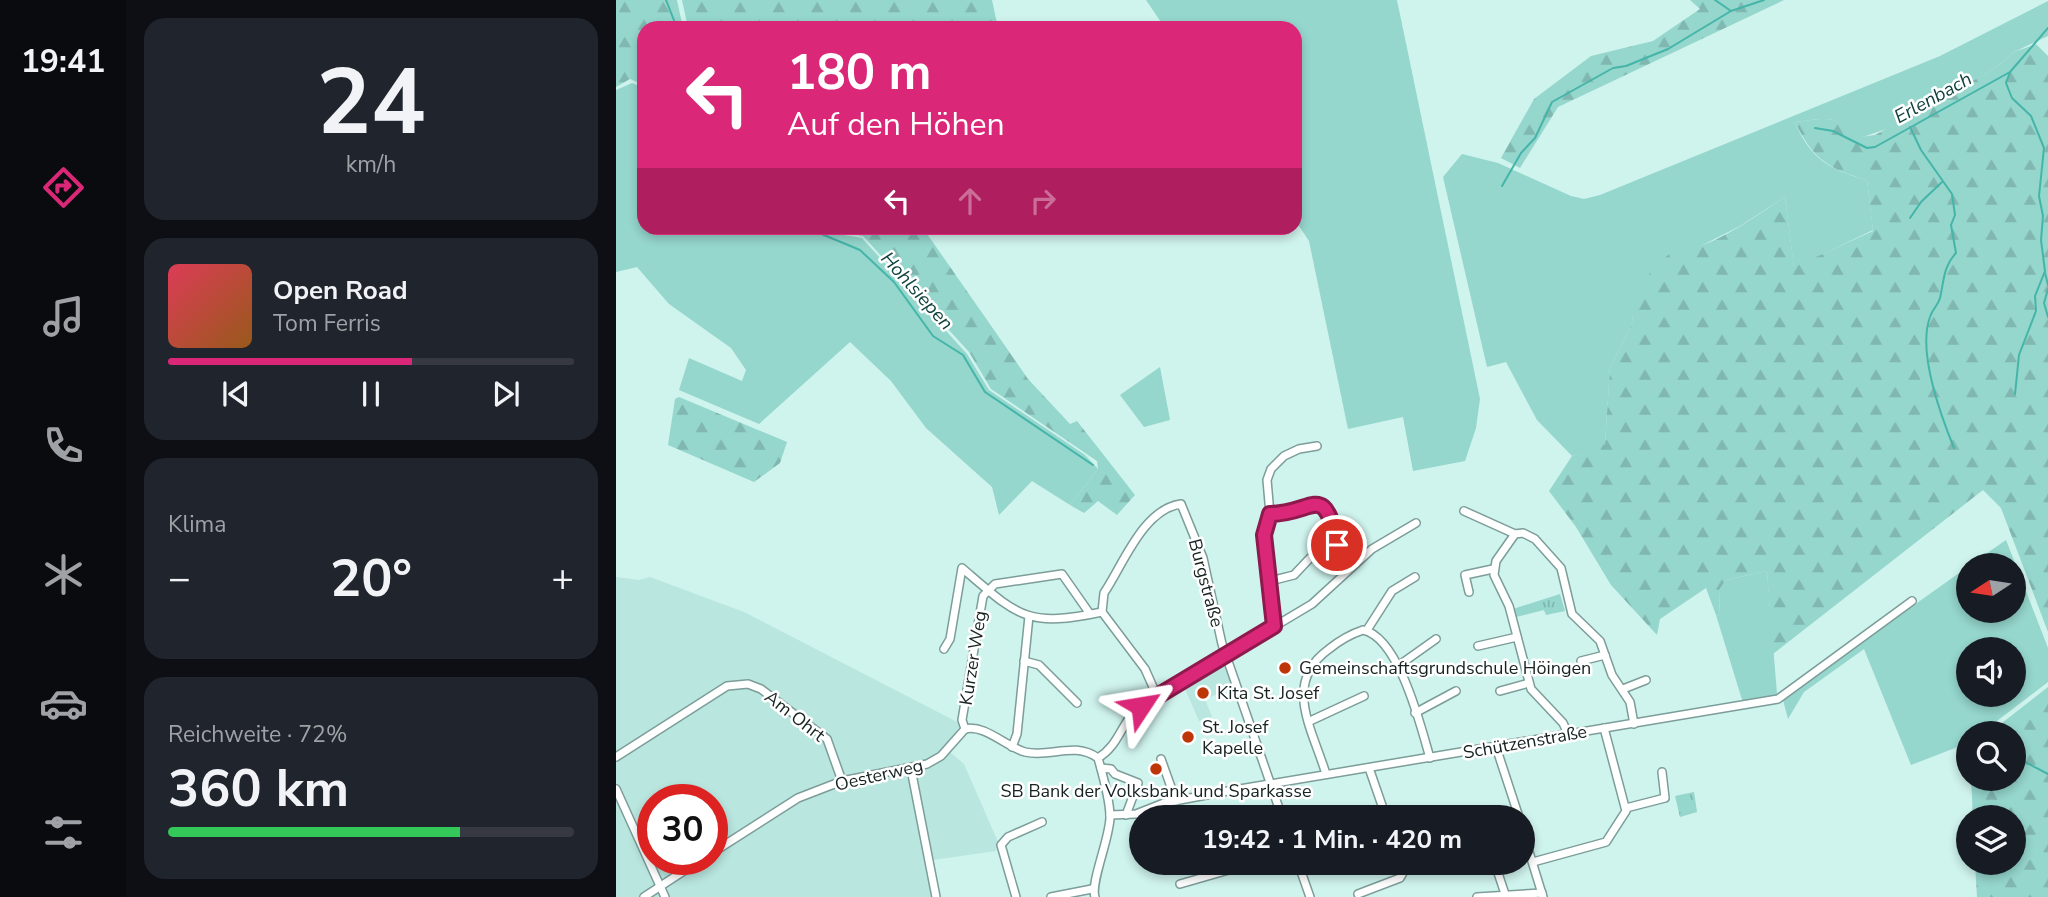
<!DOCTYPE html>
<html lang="de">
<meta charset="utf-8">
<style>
body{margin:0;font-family:"Nunito Sans",sans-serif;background:#20242c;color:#f1f3f6;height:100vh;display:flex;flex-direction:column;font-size:26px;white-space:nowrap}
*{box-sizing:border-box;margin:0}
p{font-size:23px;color:#9ea1a6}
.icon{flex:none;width:38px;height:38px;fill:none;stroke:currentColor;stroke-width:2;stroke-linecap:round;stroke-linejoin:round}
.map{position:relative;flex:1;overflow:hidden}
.details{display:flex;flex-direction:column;gap:18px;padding:18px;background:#0d0f14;width:490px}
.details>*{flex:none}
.top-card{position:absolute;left:21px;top:21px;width:665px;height:214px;border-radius:21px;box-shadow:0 4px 10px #0003;background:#db2777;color:#fff;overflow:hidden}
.needle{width:46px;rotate:258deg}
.controls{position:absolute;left:1340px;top:553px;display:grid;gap:14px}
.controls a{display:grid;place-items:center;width:70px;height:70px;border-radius:50%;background:#171b24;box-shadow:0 4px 10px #0003;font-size:35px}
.speed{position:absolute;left:21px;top:784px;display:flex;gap:14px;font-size:35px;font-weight:700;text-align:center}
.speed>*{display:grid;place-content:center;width:91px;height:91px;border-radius:50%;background:#171b24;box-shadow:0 4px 10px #0003;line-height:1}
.speed .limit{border:10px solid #d22;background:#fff;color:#111}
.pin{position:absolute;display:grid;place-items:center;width:60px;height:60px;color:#fff;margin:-30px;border:4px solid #fff;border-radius:50%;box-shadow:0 2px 7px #0007}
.me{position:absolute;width:77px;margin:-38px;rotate:57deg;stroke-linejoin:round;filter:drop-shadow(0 0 5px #0008)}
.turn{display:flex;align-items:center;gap:24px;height:147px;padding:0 35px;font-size:32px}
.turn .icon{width:91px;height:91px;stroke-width:2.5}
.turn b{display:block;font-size:49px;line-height:60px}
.lanes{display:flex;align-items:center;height:66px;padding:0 35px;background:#0003;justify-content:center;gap:35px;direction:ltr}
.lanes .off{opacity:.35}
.big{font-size:52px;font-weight:700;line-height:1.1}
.details .tile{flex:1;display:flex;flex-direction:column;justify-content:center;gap:10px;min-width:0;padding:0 24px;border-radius:21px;background:#20242c}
.details .dial{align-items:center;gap:0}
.dial b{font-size:91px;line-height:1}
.song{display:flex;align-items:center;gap:21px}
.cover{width:84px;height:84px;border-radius:10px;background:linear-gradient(135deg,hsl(350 70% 55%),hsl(30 70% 35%))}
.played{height:7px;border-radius:4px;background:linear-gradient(90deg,#db2777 60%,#363941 60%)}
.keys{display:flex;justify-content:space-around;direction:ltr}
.heat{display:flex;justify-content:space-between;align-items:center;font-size:38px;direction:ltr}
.charge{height:10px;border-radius:5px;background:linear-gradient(90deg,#34c759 72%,#363941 0)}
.trip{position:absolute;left:513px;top:805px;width:406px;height:70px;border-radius:35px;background:#171b24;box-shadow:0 4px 10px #0003;font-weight:700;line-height:70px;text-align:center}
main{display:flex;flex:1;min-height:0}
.tabs{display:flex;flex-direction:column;width:126px;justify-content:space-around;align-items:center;background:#090b0e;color:#9ea1a6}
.tabs .icon{width:49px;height:49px}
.tabs .on{color:#db2777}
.tabs b{font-size:32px;color:#f1f3f6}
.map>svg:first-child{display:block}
.built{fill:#b9e6df;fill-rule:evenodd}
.grass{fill:#95d6cd;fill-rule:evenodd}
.forest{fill:url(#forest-firs)}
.park{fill:url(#park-tufts)}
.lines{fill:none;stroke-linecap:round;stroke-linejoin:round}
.stream{stroke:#45b5a9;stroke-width:2}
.minor-casing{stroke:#7c9d99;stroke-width:10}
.minor{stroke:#fff;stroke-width:7}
.route-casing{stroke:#8e194d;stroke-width:18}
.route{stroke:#db2777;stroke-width:12}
.poi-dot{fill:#be3608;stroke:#fff;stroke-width:2.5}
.labels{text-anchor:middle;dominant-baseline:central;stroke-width:5;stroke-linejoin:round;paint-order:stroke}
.street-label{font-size:18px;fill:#162321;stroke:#fff}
.poi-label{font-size:18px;fill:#162321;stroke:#fff;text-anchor:start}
.water-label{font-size:19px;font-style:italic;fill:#10433e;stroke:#fff}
</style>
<main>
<nav class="tabs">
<b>19:41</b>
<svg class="icon on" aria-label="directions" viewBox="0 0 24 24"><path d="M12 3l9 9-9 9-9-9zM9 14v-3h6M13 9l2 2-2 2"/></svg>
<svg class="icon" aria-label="music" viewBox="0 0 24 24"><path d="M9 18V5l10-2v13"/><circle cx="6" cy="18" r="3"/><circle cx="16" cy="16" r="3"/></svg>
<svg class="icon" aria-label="phone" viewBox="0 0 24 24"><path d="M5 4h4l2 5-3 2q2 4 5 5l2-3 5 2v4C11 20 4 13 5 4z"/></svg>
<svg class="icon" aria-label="climate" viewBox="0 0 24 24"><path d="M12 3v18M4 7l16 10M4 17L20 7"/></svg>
<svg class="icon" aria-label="car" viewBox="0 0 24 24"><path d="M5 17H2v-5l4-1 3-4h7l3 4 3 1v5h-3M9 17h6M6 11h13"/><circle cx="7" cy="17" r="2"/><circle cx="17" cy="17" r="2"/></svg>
<svg class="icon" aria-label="filters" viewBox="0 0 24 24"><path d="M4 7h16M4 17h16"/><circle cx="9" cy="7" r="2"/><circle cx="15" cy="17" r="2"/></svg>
</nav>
<section class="details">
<div class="tile dial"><b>24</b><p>km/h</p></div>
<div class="tile">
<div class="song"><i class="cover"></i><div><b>Open Road</b><p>Tom Ferris</p></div></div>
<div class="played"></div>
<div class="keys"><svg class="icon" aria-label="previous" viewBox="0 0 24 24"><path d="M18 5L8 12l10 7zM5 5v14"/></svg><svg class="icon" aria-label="pause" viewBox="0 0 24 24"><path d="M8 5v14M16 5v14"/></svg><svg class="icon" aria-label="next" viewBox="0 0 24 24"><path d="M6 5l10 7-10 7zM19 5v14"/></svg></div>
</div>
<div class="tile"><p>Klima</p>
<div class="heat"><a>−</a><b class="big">20°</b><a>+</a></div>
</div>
<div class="tile"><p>Reichweite · 72%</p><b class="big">360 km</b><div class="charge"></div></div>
</section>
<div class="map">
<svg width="1432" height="897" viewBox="0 0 1432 897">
<defs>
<pattern id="forest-firs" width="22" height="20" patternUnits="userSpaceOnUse" patternTransform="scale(1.75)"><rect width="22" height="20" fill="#95d6cd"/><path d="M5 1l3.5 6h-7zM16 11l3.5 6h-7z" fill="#80b7b0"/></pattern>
<pattern id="park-tufts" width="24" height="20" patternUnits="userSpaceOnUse" patternTransform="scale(1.75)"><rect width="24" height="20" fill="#95d6cd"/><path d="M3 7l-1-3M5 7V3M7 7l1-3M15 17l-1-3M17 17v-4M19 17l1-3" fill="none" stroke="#80b7b0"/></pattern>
</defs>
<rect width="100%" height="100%" fill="#cff3ed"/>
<g class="built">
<path d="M0,577L23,580L34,577L128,612L345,724L329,748L348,764L382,842L380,851L317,860L325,897H0ZM37,800H96V859H37Z"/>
<polygon points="604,664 610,668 617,688 589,699 596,717 583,721 567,684"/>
</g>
<g class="grass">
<polygon points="530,0 781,0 864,399 860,428 849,461 797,471 787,417 732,429 693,241 679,220 679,28 549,28"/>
<path d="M1432,1V36L1398,52L1378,69L1276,127L1244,138C1222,114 1209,118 1179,122C1194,159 1214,170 1251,180L1257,230L1178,268L1169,197L1124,226L1073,252L1019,294L1016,324L994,367L989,445L956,456L921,420L890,362L871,367L827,177L846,154L882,163L955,196L968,199L984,195L1324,56Z"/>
<polygon points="16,83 28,88 28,228 218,228 228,235 246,238 351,354 373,390 469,455 482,469 454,505 416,481 383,515 376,487 310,428 275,381 234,342 143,424 63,390 73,358 126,381 130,370 115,348 53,304 21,267 0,272 0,90"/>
<polygon points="544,367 554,420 528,427 504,395"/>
<path d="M1390,540L1432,648V682L1365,733H1353L1352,743L1295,765L1248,649L1188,692L1172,719L1167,700L1173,694L1353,566V611H1398V565H1354ZM1353,649H1398V695H1353Z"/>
<polygon points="1151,571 1161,694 1155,698 1127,703 1100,615 1104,616 1103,590 1110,580"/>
</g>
<g class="forest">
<polygon points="0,0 61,0 67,28 28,28 28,85 14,79 0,87"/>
<polygon points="66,0 376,0 382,28 72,28"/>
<polygon points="1074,0 1168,0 942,107 904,168 885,158 918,99 975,56 1037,41 1084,9"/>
<path d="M1420,44L1432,56V632L1385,508L1367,490L1157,654L1151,571L1110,580L1103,590L1104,616L1100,615L1090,588L1044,619L1041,635L995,585L960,527L933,491L956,456L989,444L994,367L1016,324L1018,294L1035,272L1054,253C1093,251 1137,218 1169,197L1178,267L1257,231L1251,180C1212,169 1197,159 1179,122C1209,118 1222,114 1244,137L1259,135L1378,69L1398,52Z"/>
<polygon points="223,228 307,228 412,379 454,424 461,421 519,495 501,515 482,501 468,513 454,505 482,469 481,461 375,389 353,352 247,236 230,233"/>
<polygon points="63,397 171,442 164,463 138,482 52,445 59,399"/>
<polygon points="1432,687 1432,897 1361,897 1359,863 1398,863 1398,817 1357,817 1355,779 1398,779 1398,733 1373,733"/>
</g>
<g class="park">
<polygon points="944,594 949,611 930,615 928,610 900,617 897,609"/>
<polygon points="1078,792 1081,812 1064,817 1059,796"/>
</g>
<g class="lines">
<g class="stream">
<polyline points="50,0 61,28"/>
<polyline points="1099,0 1115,11"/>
<polyline points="1394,72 1390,83 1396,98 1415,116 1428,148 1423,196 1427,216 1425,240 1429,271 1419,296 1420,311 1403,355 1399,394"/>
<path d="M1294,127L1305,150L1336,194L1339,215L1335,225L1340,253C1327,267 1328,281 1324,298C1322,305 1316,310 1314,317C1301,352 1325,416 1338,448"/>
<polyline points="1199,128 1217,131 1251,148 1259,147 1394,72 1432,28"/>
<polyline points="886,186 905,153 919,138 936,102 997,68 1010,66 1052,49 1115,11 1148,0"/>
<polyline points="1294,218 1305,202 1326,182"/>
<polyline points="191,228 244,250 278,282 317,336 347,355 369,392 477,465"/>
<polyline points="1429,273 1432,285"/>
<polyline points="1432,289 1428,303 1432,317"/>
<polyline points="1398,756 1432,774"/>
</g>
<defs>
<g id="minor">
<polyline points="848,511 899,534"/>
<path d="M654,514C698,515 707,478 721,545"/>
<polyline points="654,581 678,575 694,558"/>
<polyline points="853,592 849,575 877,569"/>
<polyline points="658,626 648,535 654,514 651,480 655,469 668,456 683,449 701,446"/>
<polyline points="751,630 776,591 799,577"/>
<polyline points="862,646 901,637"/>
<path d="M328,649L334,639L346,568C402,616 410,628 486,612"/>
<polyline points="408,661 423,665 461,703"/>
<polyline points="965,661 989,655"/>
<polyline points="782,666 820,639"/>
<polyline points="1007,689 1030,680"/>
<polyline points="884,691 913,683"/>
<path d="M541,696L529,669L486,612L488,593C507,565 527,509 565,504L587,558L606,644L666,817"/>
<polyline points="799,713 840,691"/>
<polyline points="694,721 748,696"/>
<path d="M349,729C369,724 390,747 409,752C435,758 458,741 482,758C487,776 494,799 494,817C494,838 474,883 479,897"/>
<polyline points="349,729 346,720 367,596 379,584 446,574 474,614"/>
<polyline points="952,734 947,723 915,689 893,606 878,575 880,561 899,534 907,533 919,539 945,568 956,614 984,641 996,675 1014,702 1018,724"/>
<polyline points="396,747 401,734 413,616"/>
<polyline points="880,747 903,817"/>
<polyline points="0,757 111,686 132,684 145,689 211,739 226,781"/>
<path d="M482,758C504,745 505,721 525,706L696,604L756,549L800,523"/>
<polyline points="545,759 560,801"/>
<polyline points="485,768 495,769 499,774 522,783 510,815"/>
<polyline points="753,768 770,817"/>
<polyline points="295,769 320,897"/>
<path d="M710,774C696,728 666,683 713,649C723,641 735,634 747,630C783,637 805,727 814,758"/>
<polyline points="0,789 49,897"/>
<polyline points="1010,808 1049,798 1046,772"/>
<polyline points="494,815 520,814 548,803 606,792 1162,699 1296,601"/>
<polyline points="877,817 902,815"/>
<polyline points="906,829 927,897"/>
<polyline points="96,853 182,798 226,781 311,764 325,756 349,729"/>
<polyline points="917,862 990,842 1010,811 988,728"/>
<polyline points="682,863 694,897"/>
<polyline points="882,873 889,894"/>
<polyline points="564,884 637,863"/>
<polyline points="742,894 784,878 788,871 786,863"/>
<polyline points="28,897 86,859"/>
<polyline points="400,897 385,845 392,837 426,822"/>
<polyline points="435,897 476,889"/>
<polyline points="861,897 926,893"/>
</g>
</defs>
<use href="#minor" class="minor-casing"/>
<use href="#minor" class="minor"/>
</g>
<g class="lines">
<defs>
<path id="route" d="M525,706L658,626L648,535L654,514C698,514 708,479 721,545"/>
</defs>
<use href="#route" class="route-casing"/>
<use href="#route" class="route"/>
</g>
<g class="poi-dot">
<circle cx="669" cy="668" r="7"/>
<circle cx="587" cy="693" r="7"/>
<circle cx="572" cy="737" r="7"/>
<circle cx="540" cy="769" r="7"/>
</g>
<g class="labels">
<g class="street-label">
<text transform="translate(590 583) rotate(75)">Burgstraße</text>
<text transform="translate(357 658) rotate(-81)">Kurzer Weg</text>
<text transform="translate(179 716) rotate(38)">Am Ohrt</text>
<text transform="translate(909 742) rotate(-10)">Schützenstraße</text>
<text transform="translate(263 775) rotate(-13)">Oesterweg</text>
</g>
<g class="poi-label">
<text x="683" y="668">Gemeinschaftsgrundschule Höingen</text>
<text x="601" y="693">Kita St. Josef</text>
<text x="586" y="727">St. Josef<tspan x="586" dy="21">Kapelle</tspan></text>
<text x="540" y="791" text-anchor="middle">SB Bank der Volksbank und Sparkasse</text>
</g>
<g class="water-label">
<text transform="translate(1317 98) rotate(-29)">Erlenbach</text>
<text transform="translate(301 291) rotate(48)">Hohlsiepen</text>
</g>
</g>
</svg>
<div class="controls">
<a><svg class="needle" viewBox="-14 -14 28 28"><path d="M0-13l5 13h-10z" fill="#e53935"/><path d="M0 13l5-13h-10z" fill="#9ea1a6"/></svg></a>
<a><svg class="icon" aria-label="sound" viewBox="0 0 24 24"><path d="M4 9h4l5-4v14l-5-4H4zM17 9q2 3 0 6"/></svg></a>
<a><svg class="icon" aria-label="search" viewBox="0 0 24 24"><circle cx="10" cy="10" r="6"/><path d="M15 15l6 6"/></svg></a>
<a><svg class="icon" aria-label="layers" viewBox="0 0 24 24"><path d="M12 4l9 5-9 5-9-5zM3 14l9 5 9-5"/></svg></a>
</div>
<div class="speed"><div class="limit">30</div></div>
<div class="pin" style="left:721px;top:545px;background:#d93025"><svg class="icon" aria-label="arrive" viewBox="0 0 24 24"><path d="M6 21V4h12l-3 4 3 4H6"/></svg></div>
<svg class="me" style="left:525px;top:706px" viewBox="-20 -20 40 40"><path d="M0-17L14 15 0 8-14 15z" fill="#db2777" stroke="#fff" stroke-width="4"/></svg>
<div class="trip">19:42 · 1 Min. · 420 m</div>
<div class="top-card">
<div class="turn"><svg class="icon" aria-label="left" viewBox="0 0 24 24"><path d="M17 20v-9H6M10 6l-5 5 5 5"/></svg><div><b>180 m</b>Auf den Höhen</div></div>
<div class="lanes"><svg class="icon" aria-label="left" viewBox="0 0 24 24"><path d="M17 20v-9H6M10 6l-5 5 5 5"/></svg><svg class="icon off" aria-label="ahead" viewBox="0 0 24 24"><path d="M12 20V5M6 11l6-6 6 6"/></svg><svg class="icon off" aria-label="right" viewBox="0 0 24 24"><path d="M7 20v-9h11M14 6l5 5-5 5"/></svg></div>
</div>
</div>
</main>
